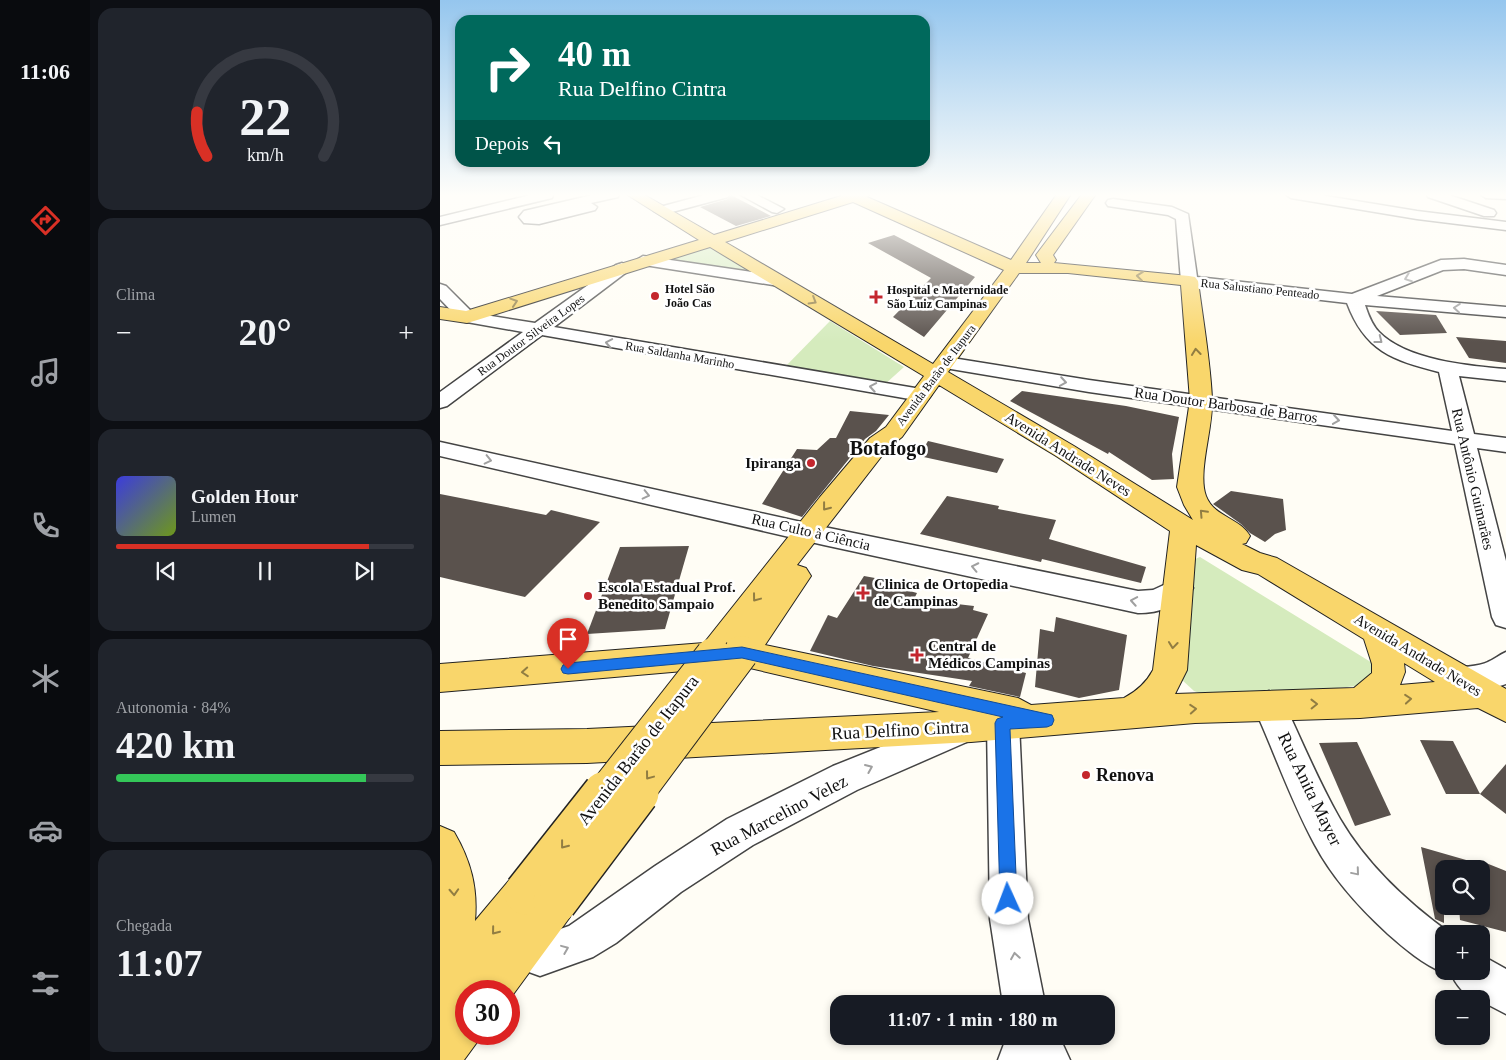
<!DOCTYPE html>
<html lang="pt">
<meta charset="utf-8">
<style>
body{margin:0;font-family:Georgia,serif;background:#20242c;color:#f1f3f6;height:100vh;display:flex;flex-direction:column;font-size:19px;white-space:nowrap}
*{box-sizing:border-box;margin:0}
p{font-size:16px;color:#9ea1a6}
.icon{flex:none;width:28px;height:28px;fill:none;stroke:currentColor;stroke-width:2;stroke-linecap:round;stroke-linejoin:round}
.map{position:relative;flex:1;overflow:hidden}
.panel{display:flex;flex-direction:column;gap:8px;padding:8px;background:#0d0f14;width:350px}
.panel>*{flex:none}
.banner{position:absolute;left:15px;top:15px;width:475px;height:152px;border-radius:15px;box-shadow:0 2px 8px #0003;background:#00695c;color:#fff;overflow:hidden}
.controls{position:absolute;left:995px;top:860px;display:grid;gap:10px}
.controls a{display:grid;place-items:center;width:55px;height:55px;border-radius:10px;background:#171b24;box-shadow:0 2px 8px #0003;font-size:25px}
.speed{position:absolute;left:15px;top:980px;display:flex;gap:10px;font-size:25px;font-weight:700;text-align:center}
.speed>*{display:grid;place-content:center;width:65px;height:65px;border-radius:50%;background:#171b24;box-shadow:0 2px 8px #0003;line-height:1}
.speed .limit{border:8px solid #d22;background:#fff;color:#111}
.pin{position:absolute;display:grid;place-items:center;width:42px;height:42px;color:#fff;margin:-51px -21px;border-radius:50% 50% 50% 0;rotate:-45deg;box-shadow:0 0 5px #0007}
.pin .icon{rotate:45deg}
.me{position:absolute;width:55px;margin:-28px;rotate:358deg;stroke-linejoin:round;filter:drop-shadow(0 0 4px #0008)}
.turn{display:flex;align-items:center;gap:18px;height:105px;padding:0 20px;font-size:22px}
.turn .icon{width:65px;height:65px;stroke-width:2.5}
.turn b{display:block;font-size:35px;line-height:42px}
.then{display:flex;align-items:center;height:48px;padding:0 20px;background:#0003;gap:10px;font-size:19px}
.big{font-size:38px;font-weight:800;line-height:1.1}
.panel .widget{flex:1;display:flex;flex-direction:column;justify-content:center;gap:8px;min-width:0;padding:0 18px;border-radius:15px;background:#20242c}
.panel .dial{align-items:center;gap:0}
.dial svg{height:130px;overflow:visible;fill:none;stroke:#363941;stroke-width:7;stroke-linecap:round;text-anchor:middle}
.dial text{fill:#f1f3f6;stroke:none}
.song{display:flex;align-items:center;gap:15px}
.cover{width:60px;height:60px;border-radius:8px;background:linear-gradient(135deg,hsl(240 70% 55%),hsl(80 70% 35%))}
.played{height:5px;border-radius:2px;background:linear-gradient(90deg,#d93025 85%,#363941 85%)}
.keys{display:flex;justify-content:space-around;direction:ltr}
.heat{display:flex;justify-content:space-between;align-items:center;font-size:28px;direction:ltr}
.charge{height:8px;border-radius:4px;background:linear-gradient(90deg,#34c759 84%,#363941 0)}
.trip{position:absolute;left:390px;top:995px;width:285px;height:50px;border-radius:15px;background:#171b24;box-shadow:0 2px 8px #0003;font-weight:800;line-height:50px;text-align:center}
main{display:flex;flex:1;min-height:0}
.tabs{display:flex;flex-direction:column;width:90px;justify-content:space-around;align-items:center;background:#090b0e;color:#9ea1a6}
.tabs .icon{width:35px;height:35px}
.tabs .on{color:#d93025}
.tabs b{font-size:22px;color:#f1f3f6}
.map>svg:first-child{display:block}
.green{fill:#d5ebbd}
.building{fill:#5a524d}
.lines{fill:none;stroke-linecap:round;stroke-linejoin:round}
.minor-casing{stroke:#444;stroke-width:3}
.major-casing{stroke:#222;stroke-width:2}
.minor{fill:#fff;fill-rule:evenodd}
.major{fill:#f9d66b;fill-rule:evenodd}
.major-bridge-far1-casing{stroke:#222;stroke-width:36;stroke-linecap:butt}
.major-bridge-casing{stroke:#222;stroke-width:46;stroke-linecap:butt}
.major-bridge-far1{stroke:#f9d66b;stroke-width:34}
.major-bridge{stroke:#f9d66b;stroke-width:43}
.oneway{stroke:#917d42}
.oneway2{stroke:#a0a0a0}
.route{fill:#1a73e8;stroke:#114b97}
.poi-dot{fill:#c4262e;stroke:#fff;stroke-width:2}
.labels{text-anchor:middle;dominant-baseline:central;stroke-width:5;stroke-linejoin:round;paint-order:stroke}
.far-poi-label{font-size:12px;font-weight:bold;fill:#111;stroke:#fff;text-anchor:start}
.far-street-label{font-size:12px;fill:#111;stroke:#fff}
.street-label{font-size:15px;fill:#111;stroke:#fff}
.poi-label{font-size:15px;font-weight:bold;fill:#111;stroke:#fff;text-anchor:start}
.near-street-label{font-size:18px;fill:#111;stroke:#fff}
.near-poi-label{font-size:18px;font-weight:bold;fill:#111;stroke:#fff;text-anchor:start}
.district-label{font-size:20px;font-weight:bold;fill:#111;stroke:#fff}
</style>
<main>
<nav class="tabs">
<b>11:06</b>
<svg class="icon on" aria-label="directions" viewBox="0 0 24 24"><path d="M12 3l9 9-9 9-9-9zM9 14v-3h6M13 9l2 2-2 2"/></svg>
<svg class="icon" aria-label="music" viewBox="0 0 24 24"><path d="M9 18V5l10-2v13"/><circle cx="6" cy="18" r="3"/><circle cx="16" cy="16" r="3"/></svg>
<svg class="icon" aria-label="phone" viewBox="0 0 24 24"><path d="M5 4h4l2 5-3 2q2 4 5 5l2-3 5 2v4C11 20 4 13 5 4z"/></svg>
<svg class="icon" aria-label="climate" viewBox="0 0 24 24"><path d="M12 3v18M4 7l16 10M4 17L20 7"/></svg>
<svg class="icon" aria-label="car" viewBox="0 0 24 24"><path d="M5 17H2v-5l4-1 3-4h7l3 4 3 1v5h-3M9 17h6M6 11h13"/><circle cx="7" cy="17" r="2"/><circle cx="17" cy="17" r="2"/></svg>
<svg class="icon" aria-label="filters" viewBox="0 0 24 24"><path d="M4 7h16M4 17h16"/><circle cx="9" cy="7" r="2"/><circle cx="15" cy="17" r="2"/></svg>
</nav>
<section class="panel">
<div class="widget dial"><svg viewBox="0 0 100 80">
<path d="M14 69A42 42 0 1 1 86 69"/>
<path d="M14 69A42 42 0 0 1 8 42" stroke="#d93025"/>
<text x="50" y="56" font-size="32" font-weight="700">22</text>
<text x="50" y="72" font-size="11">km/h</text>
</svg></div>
<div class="widget"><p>Clima</p>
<div class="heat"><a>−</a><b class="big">20°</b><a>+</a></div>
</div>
<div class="widget">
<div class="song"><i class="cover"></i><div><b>Golden Hour</b><p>Lumen</p></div></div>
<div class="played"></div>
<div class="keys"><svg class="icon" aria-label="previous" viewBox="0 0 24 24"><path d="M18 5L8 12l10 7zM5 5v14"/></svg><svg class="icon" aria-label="pause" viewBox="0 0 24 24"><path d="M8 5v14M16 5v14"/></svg><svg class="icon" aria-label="next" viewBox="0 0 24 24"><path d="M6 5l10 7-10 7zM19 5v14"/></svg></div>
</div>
<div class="widget"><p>Autonomia · 84%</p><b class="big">420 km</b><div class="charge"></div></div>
<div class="widget"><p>Chegada</p><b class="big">11:07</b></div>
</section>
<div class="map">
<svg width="1066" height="1060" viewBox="0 0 1066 1060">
<rect width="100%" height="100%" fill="#fffdf5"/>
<g class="green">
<polygon points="266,245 312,273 213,260"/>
<polygon points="390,321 464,367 444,385 343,369"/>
<polygon points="760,557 934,664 937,684 779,700 754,691 741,679 750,561"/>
</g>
<g class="building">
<polygon points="291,195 331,216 296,226 260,207 288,199"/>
<polygon points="454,235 535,277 484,337 453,317 491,278 428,243"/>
<polygon points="936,311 996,315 1007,333 960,335"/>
<polygon points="1016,337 1066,341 1066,363 1029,358"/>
<polygon points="582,391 686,406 739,417 732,454 734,479 712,480 669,452 668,454 570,401"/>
<polygon points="410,411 449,415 436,431 425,439 362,517 322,504 357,449 377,450 390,438 396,438"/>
<polygon points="488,441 564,459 557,473 479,456"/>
<polygon points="791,491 843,499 846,530 835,534 825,542 810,533 801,524 773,504"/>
<polygon points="0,494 106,515 111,510 160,522 85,597 0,577"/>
<polygon points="507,496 559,506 558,509 616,520 609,539 706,567 701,583 602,559 601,562 480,534"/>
<polygon points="249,546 225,629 147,634 180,547"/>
<polygon points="424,576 457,582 455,587 477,593 474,599 534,606 533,610 548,614 528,658 586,673 580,697 529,686 532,681 433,666 370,651 388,615 397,618"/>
<polygon points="616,617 687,635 679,690 639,698 595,687 600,629 614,632"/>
<polygon points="980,740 1013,741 1040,794 1006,794"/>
<polygon points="917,742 951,815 915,826 879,743"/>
<polygon points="1066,764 1066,814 1040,794"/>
<polygon points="981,847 1040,864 1040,869 1004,869 1004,923 995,919"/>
<polygon points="1041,861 1066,871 1066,932 1020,920 1019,906 1041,906"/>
</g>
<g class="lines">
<defs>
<g id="minor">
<polygon points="95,194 113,195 112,198 0,225 0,217"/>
<polygon points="157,194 179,194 178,197 151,203 157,207 155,210 99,224 84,223 79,217 84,211"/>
<polygon points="268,194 289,194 288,197 221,215 214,211 216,208"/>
<polygon points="299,194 315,194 344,209 337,213 332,212"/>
<polygon points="845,194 874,194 977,211 1066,222 1066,230 977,219 851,198"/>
<polygon points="987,194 1006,194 1054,210 1056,213 1054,216 1044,216 988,197"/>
<polygon points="1040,194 1066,194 1066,199 1046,198"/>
<path d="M673,199L732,207L748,214L757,277L912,294L1001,260L1024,259L1066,265V275L1024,269L1003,270L937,296L1066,307V317L925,305C928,314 932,325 939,332C966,360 1029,366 1066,369V381L1019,376L1034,434L1066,438V452L1037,448L1066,561V628L1056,625L1052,617L1015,444L649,392L499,367L497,363L499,359L506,357L649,380L1012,431L999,372C952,360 925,351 907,303L743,284L741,281L736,219L728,215L668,206L666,203L668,200Z"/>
<polygon points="203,256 339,276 347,281 339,286 198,264 195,261"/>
<polygon points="182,263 190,268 188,271 114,327 481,389 488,391 491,395 488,399 481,401 102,335 7,406 0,408 0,392 83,332 21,321 0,299 0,284 6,286 33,313 95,323 176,265"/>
<path d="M0,442L384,527L698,591L713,590L739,578L749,581L753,588C743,606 718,613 698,613L384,545L0,456Z"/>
<path d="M1066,652V684C1048,690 1026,694 1008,688L1004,679L1008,670C1020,666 1039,667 1048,662C1055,659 1059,655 1066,652Z"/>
<path d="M829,691L840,695C860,736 877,779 900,819C927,865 968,903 1011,934H1004V971H1008L1004,973C983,964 965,949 948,934C920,908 893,879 875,845C851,801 834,751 813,705L818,695Z"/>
<polygon points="563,709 574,713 579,723 588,919 605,1004 563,1004 550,919 547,723 552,713"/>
<polygon points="518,716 529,721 534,731 529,741 417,790 313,845 241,892 176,943 153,957 100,976 64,963 58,949 64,935 78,929 100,936 129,926 215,866 287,819 393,766"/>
<path d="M1041,955L1066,969V1014L1041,1001V999C1026,999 1015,984 1010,971H1041Z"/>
<polygon points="572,1036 619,1036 630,1060 558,1060 564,1044"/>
</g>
<g id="major">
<path d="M186,194H203L274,235L401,196L400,194H430L427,197L571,260L617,194H631L586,263H601L596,255L642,194H656L613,255L616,260L614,263L749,276L755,277L758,281C763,320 770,359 772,398C774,426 757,472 766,496C774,517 800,518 810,536L806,543L802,544L820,553L837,558L1066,689V722L1038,708L920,718L755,723L531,742L147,763L0,765V731L147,729L499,712L301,666L0,692V664L264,643L380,497L430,438L446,427L484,376L270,247L34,321L27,323L0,319V307L26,311L259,240ZM413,202L564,270L493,364L285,242ZM579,273H628L741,285L750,400L737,487L744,505L753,520L634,446L508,372ZM499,385L616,456L730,531L713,670C706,683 697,691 684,698L591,705L578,698L325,645L371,576L366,568L357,565L448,448L462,437ZM756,545L802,570L818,574L924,639L932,664V673L914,688L735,694L747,670ZM964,663L995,682L960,685L965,672Z"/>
<path d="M0,826L14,832C31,861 38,888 35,921L71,878L86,872L101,878L104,886L115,881L130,887L136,902L130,917L69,1000V991H26V1034H43L24,1060H0Z"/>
</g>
</defs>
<use href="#minor" class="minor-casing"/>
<use href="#major" class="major-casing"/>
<use href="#minor" class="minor"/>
<use href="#major" class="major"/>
<defs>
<g id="major-bridge-far1">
<polyline points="164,794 273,655"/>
<polyline points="196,794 301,653"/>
</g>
<g id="major-bridge">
<polyline points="86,893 165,793"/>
<polyline points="115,902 197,793"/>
</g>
</defs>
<use href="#major-bridge-far1" class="major-bridge-far1-casing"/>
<use href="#major-bridge" class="major-bridge-casing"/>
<use href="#major-bridge-far1" class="major-bridge-far1"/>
<use href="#major-bridge" class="major-bridge"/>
</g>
<defs><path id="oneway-chevron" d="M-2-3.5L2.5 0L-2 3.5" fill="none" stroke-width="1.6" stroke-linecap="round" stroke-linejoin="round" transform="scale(1.25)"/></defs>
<g class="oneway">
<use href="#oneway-chevron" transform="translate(700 276) rotate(-174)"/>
<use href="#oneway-chevron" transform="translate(373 301) rotate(31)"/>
<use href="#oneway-chevron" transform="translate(74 302) rotate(-18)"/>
<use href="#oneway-chevron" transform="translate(756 352) rotate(-96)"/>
<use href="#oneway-chevron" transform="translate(386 507) rotate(128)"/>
<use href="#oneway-chevron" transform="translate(763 513) rotate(-133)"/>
<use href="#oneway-chevron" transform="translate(316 598) rotate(127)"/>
<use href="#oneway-chevron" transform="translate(733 645) rotate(96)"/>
<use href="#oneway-chevron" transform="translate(85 672) rotate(176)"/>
<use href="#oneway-chevron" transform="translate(968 699) rotate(-5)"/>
<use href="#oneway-chevron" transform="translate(874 704) rotate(-1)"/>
<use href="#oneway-chevron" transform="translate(753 709) rotate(-4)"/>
<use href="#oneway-chevron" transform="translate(209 776) rotate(127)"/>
<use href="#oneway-chevron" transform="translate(124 845) rotate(128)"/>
<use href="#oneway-chevron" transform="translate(14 892) rotate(87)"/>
<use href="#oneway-chevron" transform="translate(55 931) rotate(129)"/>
</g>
<g class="oneway2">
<use href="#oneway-chevron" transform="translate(968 278) rotate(159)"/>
<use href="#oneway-chevron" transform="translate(1017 308) rotate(-175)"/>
<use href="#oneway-chevron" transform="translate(939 340) rotate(38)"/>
<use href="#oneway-chevron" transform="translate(169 343) rotate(-170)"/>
<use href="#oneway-chevron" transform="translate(623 382) rotate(9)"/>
<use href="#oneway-chevron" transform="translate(433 387) rotate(-170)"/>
<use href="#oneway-chevron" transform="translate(896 420) rotate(8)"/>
<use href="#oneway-chevron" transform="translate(48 460) rotate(13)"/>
<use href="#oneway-chevron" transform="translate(206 495) rotate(13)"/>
<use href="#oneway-chevron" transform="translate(535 567) rotate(-168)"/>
<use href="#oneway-chevron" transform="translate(694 601) rotate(-170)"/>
<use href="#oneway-chevron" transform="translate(429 768) rotate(-23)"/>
<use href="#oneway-chevron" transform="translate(916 872) rotate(50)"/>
<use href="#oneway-chevron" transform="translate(125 949) rotate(-22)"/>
<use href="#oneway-chevron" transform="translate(575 956) rotate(-99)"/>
</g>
<linearGradient id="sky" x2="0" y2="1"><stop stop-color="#95c6ee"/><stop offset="0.57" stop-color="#fffefa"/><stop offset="1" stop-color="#fffefa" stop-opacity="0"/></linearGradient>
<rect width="1066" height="342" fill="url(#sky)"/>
<polygon class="route" points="302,647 612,715 614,720 612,725 607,727 570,729 577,899 575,906 568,908 562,906 560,899 555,723 557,719 563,717 302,658 128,674 123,673 121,669 123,665 128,663"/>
<g class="poi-dot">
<circle cx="215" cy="296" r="5"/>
<path d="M433.5 289.5h5v5h5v5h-5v5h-5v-5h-5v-5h5z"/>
<circle cx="371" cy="463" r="5"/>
<path d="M420.5 585.5h5v5h5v5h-5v5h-5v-5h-5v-5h5z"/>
<circle cx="148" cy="596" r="5"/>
<path d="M474.5 647.5h5v5h5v5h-5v5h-5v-5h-5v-5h5z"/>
<circle cx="646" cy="775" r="5"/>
</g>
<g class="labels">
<g class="far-poi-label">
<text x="225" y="289">Hotel São<tspan x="225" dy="14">João Cas</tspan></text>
<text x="447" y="290">Hospital e Maternidade<tspan x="447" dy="14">São Luiz Campinas</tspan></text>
</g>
<g class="far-street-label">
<text transform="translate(820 289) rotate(6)">Rua Salustiano Penteado</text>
<text transform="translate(91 335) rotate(-36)">Rua Doutor Silveira Lopes</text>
<text transform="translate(240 355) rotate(10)">Rua Saldanha Marinho</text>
<text transform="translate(496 375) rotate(-53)">Avenida Barão de Itapura</text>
</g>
<g class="street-label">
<text transform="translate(786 405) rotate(8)">Rua Doutor Barbosa de Barros</text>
<text transform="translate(628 454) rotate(32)">Avenida Andrade Neves</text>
<text transform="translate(1033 479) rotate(77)">Rua Antônio Guimarães</text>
<text transform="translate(371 532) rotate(13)">Rua Culto à Ciência</text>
<text transform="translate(978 655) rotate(31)">Avenida Andrade Neves</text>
</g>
<g class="poi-label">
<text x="361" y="463" text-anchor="end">Ipiranga</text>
<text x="434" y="584">Clinica de Ortopedia<tspan x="434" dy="17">de Campinas</tspan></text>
<text x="158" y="587">Escola Estadual Prof.<tspan x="158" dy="17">Benedito Sampaio</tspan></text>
<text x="488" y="646">Central de<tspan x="488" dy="17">Médicos Campinas</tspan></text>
</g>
<g class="near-street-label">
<text transform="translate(460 730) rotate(-3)">Rua Delfino Cintra</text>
<text transform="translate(198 750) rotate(-52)">Avenida Barão de Itapura</text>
<text transform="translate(870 789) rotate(64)">Rua Anita Mayer</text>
<text transform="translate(339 815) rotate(-28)">Rua Marcelino Velez</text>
</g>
<g class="near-poi-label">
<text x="656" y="775">Renova</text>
</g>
<g class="district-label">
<text x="448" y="448">Botafogo</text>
</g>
</g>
</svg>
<div class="controls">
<a><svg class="icon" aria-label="search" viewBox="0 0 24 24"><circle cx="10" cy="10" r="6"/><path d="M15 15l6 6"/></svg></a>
<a>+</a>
<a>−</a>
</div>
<div class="speed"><div class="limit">30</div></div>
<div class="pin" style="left:128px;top:669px;background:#d93025"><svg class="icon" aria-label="arrive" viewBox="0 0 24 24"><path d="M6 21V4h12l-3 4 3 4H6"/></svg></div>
<svg class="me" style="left:568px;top:899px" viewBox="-20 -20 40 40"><circle r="19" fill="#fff"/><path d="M0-13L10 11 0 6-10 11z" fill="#1a73e8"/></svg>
<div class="trip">11:07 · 1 min · 180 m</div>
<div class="banner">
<div class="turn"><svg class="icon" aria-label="right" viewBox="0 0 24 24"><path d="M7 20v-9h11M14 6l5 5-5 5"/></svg><div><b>40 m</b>Rua Delfino Cintra</div></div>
<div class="then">Depois<svg class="icon" aria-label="left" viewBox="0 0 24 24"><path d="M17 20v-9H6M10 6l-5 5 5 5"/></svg></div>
</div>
</div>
</main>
